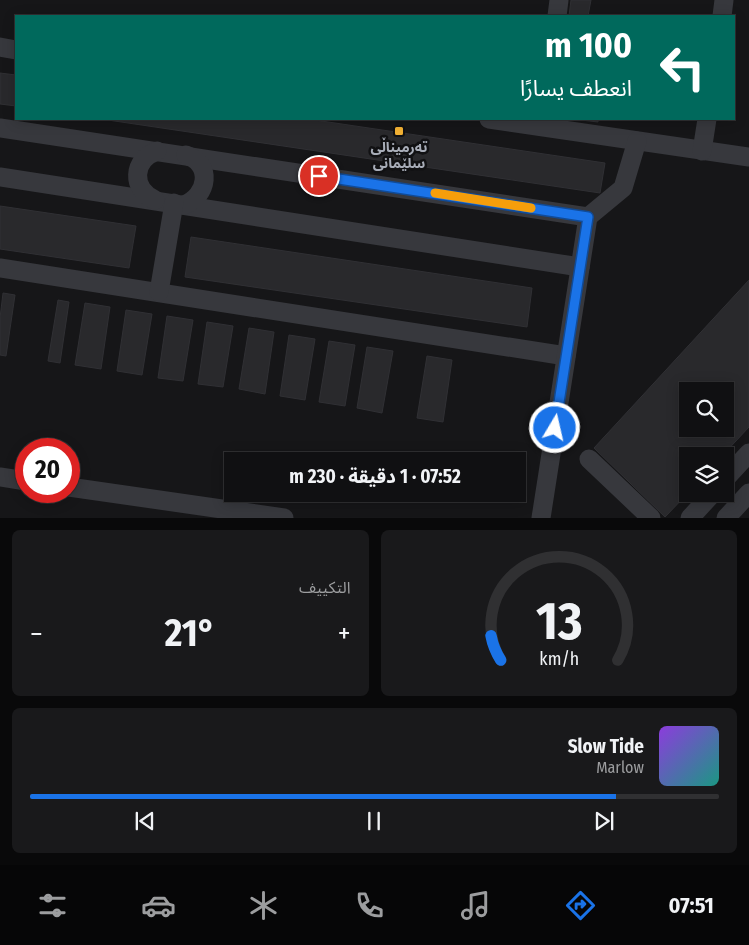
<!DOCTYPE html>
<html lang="ar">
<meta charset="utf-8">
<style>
body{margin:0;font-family:"Fira Sans Condensed","Noto Sans Arabic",sans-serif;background:#19191b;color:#f1f3f6;direction:rtl;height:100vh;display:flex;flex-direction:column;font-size:19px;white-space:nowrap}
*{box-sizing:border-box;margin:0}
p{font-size:16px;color:#9c9d9f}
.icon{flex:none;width:28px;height:28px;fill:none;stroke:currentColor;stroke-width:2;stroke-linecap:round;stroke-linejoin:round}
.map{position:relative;height:518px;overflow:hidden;direction:ltr}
.panel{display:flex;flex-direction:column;gap:12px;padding:12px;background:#09090a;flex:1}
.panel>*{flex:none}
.banner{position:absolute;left:15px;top:15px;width:720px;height:105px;border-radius:0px;box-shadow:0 2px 12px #0003,0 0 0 1px #303032;direction:rtl;background:#00695c;color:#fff;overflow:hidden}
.fabs{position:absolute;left:679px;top:382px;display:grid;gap:10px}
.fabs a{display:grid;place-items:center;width:55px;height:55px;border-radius:0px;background:#101012;box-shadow:0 2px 12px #0003,0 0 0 1px #303032;font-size:25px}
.speed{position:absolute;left:15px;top:438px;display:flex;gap:10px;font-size:25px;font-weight:700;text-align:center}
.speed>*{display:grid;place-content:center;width:65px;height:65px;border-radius:50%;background:#101012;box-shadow:0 2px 12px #0003,0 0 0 1px #303032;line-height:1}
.speed .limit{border:8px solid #d22;background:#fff;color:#111}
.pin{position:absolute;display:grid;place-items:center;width:42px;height:42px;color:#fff;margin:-21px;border:2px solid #fff;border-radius:50%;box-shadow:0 1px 5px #0007}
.me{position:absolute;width:55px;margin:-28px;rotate:9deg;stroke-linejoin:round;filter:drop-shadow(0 0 4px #0008)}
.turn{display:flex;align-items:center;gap:18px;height:105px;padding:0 20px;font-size:22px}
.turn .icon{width:65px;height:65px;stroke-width:2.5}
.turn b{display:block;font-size:35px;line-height:42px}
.big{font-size:38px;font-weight:700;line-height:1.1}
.panel .widget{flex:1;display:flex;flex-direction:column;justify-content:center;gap:8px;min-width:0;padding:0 18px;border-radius:8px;background:#19191b}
.panel .dial{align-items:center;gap:0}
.dial svg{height:130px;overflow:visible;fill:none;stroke:#303032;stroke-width:7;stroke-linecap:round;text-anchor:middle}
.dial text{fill:#f1f3f6;stroke:none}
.song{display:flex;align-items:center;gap:15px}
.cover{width:60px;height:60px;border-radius:8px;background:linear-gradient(135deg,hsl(270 70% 55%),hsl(170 70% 35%))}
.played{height:5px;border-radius:2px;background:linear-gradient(90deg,#1a73e8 85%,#303032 85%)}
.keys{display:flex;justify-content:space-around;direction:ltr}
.heat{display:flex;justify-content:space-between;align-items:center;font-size:28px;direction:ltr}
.panel .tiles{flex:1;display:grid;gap:12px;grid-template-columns:1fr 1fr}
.widget:last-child{grid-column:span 2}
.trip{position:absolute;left:224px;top:452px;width:302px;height:50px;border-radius:0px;background:#101012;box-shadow:0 2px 12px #0003,0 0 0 1px #303032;font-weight:700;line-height:50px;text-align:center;direction:rtl}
.menu{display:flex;height:80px;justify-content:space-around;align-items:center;background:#060607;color:#9c9d9f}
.menu .icon{width:35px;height:35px}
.menu .selected{color:#1a73e8}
.menu b{font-size:22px;color:#f1f3f6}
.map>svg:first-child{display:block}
.building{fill:#29292c;stroke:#303034;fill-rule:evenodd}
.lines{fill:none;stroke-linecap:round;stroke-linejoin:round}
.minor{stroke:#37383d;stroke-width:19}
.route-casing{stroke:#114b97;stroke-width:12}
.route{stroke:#1a73e8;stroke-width:9}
.slow{stroke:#f59e0b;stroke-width:9}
.poi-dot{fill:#f2b134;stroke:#111113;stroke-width:2}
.labels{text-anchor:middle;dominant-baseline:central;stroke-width:5;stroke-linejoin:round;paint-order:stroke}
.poi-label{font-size:14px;font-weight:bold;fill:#a8adb8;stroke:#111113}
</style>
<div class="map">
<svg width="749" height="518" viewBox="0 0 749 518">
<rect width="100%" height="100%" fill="#161618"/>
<g class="building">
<polygon points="571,0 591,0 588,16 569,16"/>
<polygon points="0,73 16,75 16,106 0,104"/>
<polygon points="101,119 308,119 605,163 600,193"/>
<polygon points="573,119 598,119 598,122"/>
<polygon points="0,206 136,226 129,268 0,249"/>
<polygon points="191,237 532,288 527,327 185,277"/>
<path d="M749,280V427L722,456H688V493L665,517L594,448ZM688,391H725V429H688Z"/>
<polygon points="3,293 15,295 6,356 0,355 0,318"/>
<polygon points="58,300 69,302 60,363 48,361"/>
<polygon points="85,303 110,307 101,369 75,365"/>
<polygon points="126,310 152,314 142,375 117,371"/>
<polygon points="167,316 193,320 183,381 158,378"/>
<polygon points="207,322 233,326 223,387 198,384"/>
<polygon points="249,328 274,332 265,394 239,389"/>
<polygon points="289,335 315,339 305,400 280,396"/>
<polygon points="329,341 355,345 345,406 319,402"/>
<polygon points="367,347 393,351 382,413 357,408"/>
<polygon points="427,356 452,360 443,422 417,418"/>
</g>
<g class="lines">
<g class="minor">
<polyline points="557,16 559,0"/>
<polyline points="722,16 724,0"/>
<polyline points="0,47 16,50"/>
<polyline points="489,119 749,157"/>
<polyline points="0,128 588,217"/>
<polyline points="702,151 707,119"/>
<polyline points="0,177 580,267"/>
<path d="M155,200C131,189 132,160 157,151"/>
<path d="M184,205C208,196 213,164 186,155"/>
<polyline points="0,268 566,356"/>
<polyline points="159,292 174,203"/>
<polyline points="589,459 651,518"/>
<polyline points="0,477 26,481"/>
<polyline points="725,479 749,453"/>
<polyline points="69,487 284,518"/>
<polyline points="541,518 588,217 623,188 637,141"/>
<polyline points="690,518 712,494"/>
<polyline points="726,518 749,493"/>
</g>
</g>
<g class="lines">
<defs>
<polyline id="route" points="319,176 588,217 555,428"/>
</defs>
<use href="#route" class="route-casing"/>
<use href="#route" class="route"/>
<polyline class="slow" points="435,193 531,208"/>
</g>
<rect class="poi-dot" x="394" y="126" width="10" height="10" rx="2.5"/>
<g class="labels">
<g class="poi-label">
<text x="399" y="147">تەرمیناڵی<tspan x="399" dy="16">سلێمانی</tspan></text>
</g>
</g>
</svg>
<div class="fabs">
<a><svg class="icon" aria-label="search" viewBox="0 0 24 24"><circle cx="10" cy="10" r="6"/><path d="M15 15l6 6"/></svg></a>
<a><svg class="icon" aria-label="layers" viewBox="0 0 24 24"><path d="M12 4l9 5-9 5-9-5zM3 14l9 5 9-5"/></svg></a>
</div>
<div class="speed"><div class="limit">20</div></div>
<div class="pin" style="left:319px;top:176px;background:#d93025"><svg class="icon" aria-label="arrive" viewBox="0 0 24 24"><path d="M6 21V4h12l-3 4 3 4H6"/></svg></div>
<svg class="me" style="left:555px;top:428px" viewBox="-20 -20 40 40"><circle r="17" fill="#1a73e8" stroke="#fff" stroke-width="3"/><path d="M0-11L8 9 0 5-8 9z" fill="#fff"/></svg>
<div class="trip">07:52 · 1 دقيقة · 230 m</div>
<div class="banner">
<div class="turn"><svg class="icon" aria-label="left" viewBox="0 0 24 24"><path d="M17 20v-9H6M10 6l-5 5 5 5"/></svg><div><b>100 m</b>انعطف يسارًا</div></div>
</div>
</div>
<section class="panel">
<div class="tiles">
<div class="widget dial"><svg viewBox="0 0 100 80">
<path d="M14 69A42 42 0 1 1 86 69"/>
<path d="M14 69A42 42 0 0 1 8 54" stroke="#1a73e8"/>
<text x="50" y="56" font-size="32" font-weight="700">13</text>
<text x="50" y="72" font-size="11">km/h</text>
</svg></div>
<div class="widget"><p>التكييف</p>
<div class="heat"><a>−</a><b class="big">21°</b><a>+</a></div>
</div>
<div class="widget">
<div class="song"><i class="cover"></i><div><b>Slow Tide</b><p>Marlow</p></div></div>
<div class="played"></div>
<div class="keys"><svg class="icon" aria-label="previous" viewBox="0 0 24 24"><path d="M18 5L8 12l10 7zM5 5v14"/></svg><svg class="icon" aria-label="pause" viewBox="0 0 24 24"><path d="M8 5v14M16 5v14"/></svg><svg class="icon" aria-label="next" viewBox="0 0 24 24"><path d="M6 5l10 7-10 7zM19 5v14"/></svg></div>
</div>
</div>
</section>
<nav class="menu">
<b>07:51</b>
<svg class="icon selected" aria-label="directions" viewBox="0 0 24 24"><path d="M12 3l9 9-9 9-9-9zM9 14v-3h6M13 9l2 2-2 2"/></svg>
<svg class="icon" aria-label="music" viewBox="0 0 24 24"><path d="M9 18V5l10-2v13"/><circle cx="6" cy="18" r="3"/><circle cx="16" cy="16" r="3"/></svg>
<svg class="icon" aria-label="phone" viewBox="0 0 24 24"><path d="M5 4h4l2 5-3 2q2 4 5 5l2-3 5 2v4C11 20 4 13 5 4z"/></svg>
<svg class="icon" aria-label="climate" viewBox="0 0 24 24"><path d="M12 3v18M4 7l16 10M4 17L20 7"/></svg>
<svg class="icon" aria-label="car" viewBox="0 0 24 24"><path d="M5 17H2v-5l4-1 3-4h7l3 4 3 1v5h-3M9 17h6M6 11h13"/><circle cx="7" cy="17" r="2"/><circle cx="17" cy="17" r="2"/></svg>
<svg class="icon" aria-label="filters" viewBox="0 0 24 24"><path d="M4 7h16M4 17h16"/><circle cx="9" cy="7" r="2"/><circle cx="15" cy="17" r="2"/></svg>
</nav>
